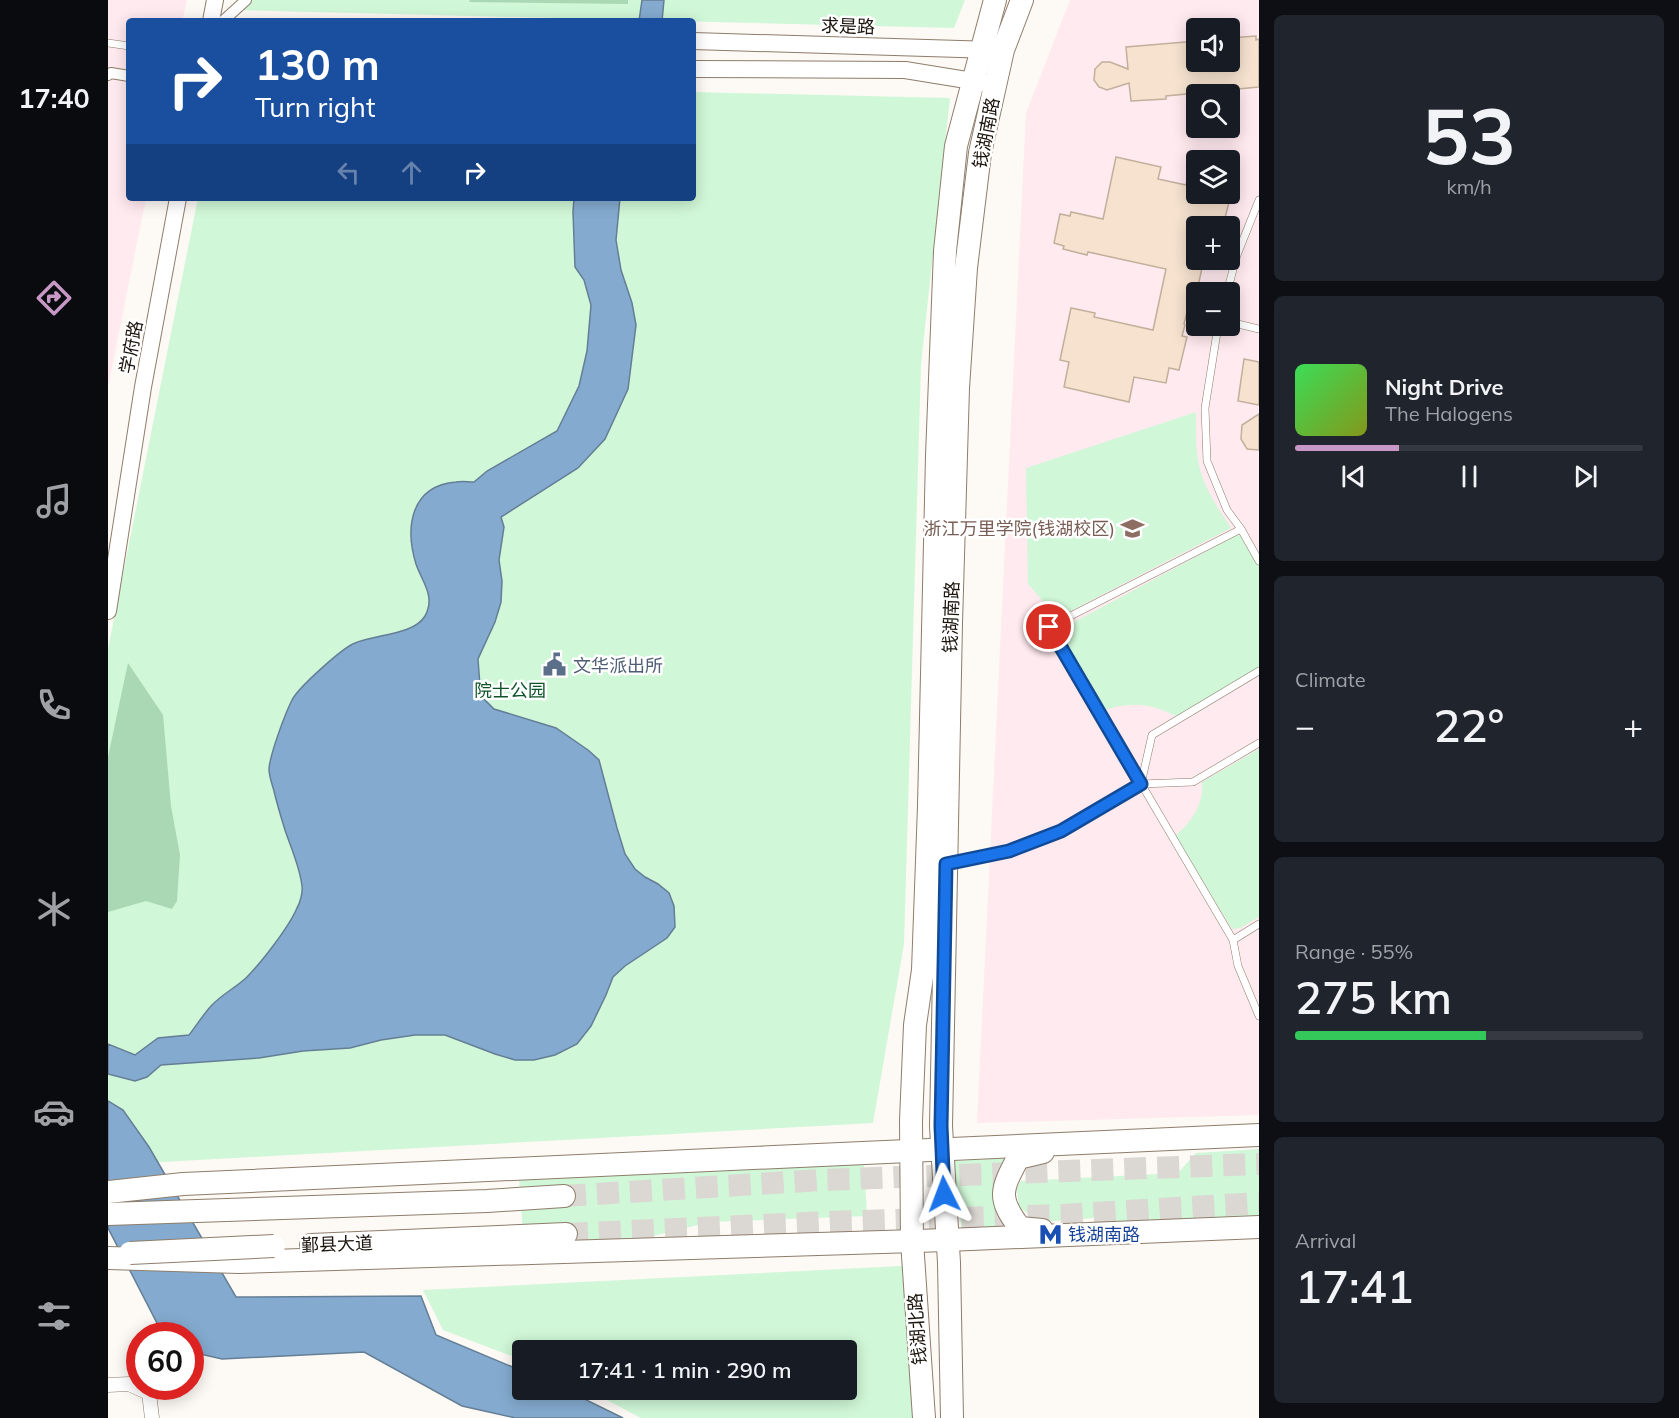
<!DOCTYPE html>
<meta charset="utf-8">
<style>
body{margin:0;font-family:Mulish,"Noto Sans SC",sans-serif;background:#20242c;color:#f1f3f6;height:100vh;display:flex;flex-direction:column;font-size:22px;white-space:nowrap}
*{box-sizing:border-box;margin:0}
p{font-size:20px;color:#9ea1a6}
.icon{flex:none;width:33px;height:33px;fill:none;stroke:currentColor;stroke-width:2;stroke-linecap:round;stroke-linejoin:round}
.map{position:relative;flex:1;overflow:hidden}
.drawer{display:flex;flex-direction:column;gap:15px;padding:15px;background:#0d0f14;width:420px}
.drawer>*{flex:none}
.banner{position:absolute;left:18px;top:18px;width:570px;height:183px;border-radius:6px;box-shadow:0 3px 15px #0003;background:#1a4fa0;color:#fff;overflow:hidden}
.buttons{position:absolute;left:1078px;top:18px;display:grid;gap:12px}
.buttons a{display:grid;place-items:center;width:54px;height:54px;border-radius:6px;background:#171b24;box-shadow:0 3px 15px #0003;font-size:30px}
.speed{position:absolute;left:18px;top:1322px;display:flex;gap:12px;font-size:30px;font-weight:700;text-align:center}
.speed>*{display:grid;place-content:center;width:78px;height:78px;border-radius:50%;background:#171b24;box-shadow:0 3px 15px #0003;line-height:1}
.speed .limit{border:9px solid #d22;background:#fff;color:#111}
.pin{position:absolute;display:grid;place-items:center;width:51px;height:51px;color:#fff;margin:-26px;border:3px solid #fff;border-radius:50%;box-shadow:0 2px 6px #0007}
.me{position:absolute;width:66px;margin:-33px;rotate:357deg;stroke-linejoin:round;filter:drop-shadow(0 0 4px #0008)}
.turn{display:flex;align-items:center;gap:21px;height:126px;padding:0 30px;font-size:27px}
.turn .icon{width:78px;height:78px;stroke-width:2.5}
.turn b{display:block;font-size:42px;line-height:51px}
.lanes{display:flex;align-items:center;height:57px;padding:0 30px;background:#0003;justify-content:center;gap:30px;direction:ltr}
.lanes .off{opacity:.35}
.big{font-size:45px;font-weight:600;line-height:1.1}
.drawer .widget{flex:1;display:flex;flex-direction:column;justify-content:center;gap:9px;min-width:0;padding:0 21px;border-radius:9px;background:#20242c}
.drawer .dial{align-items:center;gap:0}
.dial b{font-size:78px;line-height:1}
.song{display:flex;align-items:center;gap:18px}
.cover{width:72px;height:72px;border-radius:9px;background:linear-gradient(135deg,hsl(130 70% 55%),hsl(70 70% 35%))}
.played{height:6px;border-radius:3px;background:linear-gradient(90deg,#c798c6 30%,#363941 30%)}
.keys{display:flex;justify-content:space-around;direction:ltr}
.heat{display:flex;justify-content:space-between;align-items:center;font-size:33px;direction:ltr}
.charge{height:9px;border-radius:4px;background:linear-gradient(90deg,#34c759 55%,#363941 0)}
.trip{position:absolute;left:404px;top:1340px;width:345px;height:60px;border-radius:6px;background:#171b24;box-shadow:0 3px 15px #0003;font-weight:600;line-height:60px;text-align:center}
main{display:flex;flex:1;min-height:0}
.tabs{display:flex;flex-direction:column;width:108px;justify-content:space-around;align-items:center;background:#090b0e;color:#9ea1a6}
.tabs .icon{width:42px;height:42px}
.tabs .active{color:#c798c6}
.tabs b{font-size:27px;color:#f1f3f6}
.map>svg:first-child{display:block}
.education{fill:#ffeaef;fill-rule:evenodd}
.green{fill:#d0f7d7}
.forest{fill:#aad7b4}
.water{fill:#84abcf;stroke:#647e95;stroke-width:1.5}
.building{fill:#f6e2cf;stroke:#c2af9c;stroke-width:1.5}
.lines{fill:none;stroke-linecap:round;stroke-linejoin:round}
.primary-tunnel{stroke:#dbd7d2;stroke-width:22;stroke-dasharray:22 11;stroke-linecap:butt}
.service-casing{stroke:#8e7d6b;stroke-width:8}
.pedestrian-casing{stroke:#8e7d6b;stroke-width:12}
.minor-casing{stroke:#8e7d6b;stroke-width:15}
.tertiary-casing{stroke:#8e7d6b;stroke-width:18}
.primary-casing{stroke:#8e7d6b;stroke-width:24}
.service{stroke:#fff;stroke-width:7}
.pedestrian{stroke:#fff;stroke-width:10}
.minor{stroke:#fff;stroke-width:14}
.tertiary{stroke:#fff;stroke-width:16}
.primary{stroke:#fff;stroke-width:22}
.primary-bridge-casing{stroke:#8e7d6b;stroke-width:24;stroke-linecap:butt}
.primary-bridge{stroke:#fff;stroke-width:22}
.route-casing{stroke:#114b97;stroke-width:15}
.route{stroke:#1a73e8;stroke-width:10}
.labels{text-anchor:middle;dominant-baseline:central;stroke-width:5;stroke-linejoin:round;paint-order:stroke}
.street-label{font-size:18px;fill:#1b140d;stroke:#fff}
.education-label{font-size:18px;fill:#785e54;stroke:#fff;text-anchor:end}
.service-label{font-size:18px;fill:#4e5e75;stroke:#fff;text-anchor:start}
.park-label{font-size:18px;fill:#0f5429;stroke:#fff}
.transit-label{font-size:18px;fill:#164399;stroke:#fff;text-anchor:start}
</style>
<main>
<nav class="tabs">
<b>17:40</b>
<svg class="icon active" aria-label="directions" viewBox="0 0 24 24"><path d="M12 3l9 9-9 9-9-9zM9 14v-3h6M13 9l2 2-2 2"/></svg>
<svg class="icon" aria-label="music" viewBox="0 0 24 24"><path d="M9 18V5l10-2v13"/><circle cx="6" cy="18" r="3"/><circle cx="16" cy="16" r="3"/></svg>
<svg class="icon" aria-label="phone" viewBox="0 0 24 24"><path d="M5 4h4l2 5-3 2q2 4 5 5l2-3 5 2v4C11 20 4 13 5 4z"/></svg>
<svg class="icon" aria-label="climate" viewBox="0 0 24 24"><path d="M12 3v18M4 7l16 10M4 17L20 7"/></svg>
<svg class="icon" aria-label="car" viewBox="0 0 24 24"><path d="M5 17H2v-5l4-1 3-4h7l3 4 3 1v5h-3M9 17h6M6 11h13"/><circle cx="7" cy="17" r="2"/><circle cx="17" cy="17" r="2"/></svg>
<svg class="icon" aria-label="filters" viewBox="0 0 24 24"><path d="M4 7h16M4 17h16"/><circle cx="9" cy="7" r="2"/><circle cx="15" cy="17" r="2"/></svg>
</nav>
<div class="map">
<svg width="1151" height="1418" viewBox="0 0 1151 1418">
<rect width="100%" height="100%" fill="#fdf9f5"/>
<g class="education">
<polygon points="0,0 79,0 74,21 21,21 21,198 38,198 0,387"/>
<path d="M962,0H1151V1115L869,1123L918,113ZM1089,28H1122V62H1089ZM1089,94H1122V128H1089ZM1089,160H1122V194H1089ZM1089,226H1122V260H1089ZM1089,292H1122V326H1089Z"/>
</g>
<g class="green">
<polygon points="130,0 857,0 846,28 127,10"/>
<polygon points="585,92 842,98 813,364 796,944 765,1123 0,1165 0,649 90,198 585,198"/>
<path d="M1088,412C1088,427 1087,444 1090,460C1094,485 1109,507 1123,528L949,618L920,584L918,468Z"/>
<path d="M1129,535L1135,536L1151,565V669L1070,717C1043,703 1022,701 994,711L950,634L953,629Z"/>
<path d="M1151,749V917L1132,928L1124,929L1067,836C1083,822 1096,805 1094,782Z"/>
<polygon points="1151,1149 1151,1221 1020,1226 1000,1217 932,1222 911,1207 909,1190 912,1181 1070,1173 1088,1153"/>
<polygon points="901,1158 906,1230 854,1235 846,1161"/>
<polygon points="756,1164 759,1216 602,1222 545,1236 416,1245 411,1178"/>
<polygon points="794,1266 805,1418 533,1418 478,1389 738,1389 738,1350 414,1350 414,1360 335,1330 315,1290"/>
</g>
<g class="forest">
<polygon points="362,0 520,0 520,4 361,2"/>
<polygon points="20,663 55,715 63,806 72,855 69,901 64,909 38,901 0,912 0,757"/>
</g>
<g class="water">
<polygon points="534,0 556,0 554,21 531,21"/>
<path d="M466,198H512L508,240L513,270L524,303L528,325L520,389L497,439L470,468L393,517L396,527L391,560L394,581L393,602L387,622L370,659L372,686L375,698L386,709L448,728L480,750L491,760L509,828L517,854L527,869L537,877L550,884L561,893L566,906L567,927L559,938L517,966L505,977L498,995L483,1026L469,1044L447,1055L426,1060H407L387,1054L337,1035H307L273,1040L242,1048L195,1051L151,1058L53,1065L39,1077L27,1081L0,1074V1044L27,1055L50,1038L81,1035C88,1026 95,1015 103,1006C113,995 127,988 138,978C153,963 181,927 189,908C192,903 195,892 194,886C192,867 183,848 177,830C173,817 169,804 166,791C164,784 161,776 161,769C162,754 177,714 184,700C190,688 234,648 247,643C268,634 306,635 317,616C328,596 314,582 308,564C297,528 302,486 348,482C354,481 360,482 366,482L379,471L449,431L471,386L479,351L483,305L476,280L467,267L465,212Z"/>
<polygon points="0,1101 15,1110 41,1147 128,1297 313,1296 328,1335 414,1371 414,1389 456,1389 515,1418 408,1418 354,1406 256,1352 114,1359 83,1352 82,1335 60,1335 50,1325 0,1228"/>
</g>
<g class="building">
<polygon points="1148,36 1148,40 1151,39 1151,87 1058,96 1058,99 1023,101 1021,83 999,90 991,87 986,80 987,69 994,62 1002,62 1020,69 1018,47 1089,41 1089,62 1122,62 1122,38"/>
<polygon points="1008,157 1053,167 1050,179 1078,185 1084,159 1089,159 1089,194 1123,194 1115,226 1089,226 1089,260 1091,260 1090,262 1095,263 1088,296 1083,295 1076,324 1077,325 1074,336 1079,337 1071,370 1061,368 1058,383 1026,377 1021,402 956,387 961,362 952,360 963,308 987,313 986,317 1045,330 1058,269 980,252 979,255 955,249 956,246 946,243 952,214 962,216 963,212 995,219"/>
<polygon points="1136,359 1151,362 1151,405 1130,401"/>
<polygon points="1151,414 1151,450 1139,449 1133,439 1134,425"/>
</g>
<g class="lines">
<g class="primary-tunnel">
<polyline points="456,1196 713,1180 1151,1164"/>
<polyline points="458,1234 722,1222 954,1215 1151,1203"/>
</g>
<defs>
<g id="service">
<polyline points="0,43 21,46"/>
<polyline points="1119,292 1129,255 1151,200"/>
<polyline points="1122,322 1151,329"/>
<polyline points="1110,326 1097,408 1099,461 1119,510 1133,529 941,627 1125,940 1130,966 1151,1016"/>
<polyline points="1133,529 1151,561"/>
<polyline points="1151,671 1044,735 1033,784 1085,782 1151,743"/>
<polyline points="841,863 901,851 953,831 1033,784"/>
<polyline points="1125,940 1151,924"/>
</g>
<g id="pedestrian">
<polyline points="115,21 138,0"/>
<polyline points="0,75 3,73 21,76"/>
</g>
<polyline id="minor" points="0,1385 21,1384 41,1393 44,1418"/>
<g id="tertiary">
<polyline points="103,21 107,0"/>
<polyline points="585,41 885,50"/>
<polyline points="585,69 797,70 877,83"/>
<polyline points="0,611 35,387 70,198"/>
</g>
<g id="primary">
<polyline points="0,1192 75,1184 1151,1135"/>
<polyline points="0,1214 379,1201 456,1196"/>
<path d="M934,1230L912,1228C889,1198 893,1190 910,1158L935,1152"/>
<polyline points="203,1245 458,1234"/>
<polyline points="0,1258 131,1262 839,1240 1151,1227"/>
<polyline points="816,1418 804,1241 803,1121 807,1025 815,970 821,806 829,456 837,251 848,146 887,0"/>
<polyline points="844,1418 841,1263 833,1126 843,623 850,388 858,268 872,153 895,50 914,0"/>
</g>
</defs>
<use href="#service" class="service-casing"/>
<use href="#pedestrian" class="pedestrian-casing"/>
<use href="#minor" class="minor-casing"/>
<use href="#tertiary" class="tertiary-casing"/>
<use href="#primary" class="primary-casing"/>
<use href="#service" class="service"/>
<use href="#pedestrian" class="pedestrian"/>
<use href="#minor" class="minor"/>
<use href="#tertiary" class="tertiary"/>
<use href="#primary" class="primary"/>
<defs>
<polyline id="primary-bridge" points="22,1253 166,1246"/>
</defs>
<use href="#primary-bridge" class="primary-bridge-casing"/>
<use href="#primary-bridge" class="primary-bridge"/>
</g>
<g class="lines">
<defs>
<polyline id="route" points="836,1194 833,1126 838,864 901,851 953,831 1033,784 941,627"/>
</defs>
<use href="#route" class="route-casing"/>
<use href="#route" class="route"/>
</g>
<defs>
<symbol id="university-bare" viewBox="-9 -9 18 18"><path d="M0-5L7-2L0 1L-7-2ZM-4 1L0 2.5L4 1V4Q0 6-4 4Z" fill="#8d6e63" stroke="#fff" stroke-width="2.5" paint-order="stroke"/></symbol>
<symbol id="civic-bare" viewBox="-9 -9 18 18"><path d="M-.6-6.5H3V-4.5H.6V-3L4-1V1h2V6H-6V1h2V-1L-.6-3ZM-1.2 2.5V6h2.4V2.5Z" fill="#5c6f8a" stroke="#fff" stroke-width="2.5" paint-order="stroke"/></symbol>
<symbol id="metro-bare" viewBox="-9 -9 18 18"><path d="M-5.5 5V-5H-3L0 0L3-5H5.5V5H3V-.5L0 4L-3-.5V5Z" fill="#1a4fb4" stroke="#fff" stroke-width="2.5" paint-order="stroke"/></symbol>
</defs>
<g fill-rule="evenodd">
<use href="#university-bare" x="1008" y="512" width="33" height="33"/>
<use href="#civic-bare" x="430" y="648" width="33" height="33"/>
<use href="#metro-bare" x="926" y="1218" width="33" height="33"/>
</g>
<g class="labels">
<g class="street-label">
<text transform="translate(740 26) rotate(2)">求是路</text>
<text transform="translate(878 133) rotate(-79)">钱湖南路</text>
<text transform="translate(23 347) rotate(-79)">学府路</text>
<text transform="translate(843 617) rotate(-88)">钱湖南路</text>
<text transform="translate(229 1244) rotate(-2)">鄞县大道</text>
<text transform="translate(809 1329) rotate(-94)">钱湖北路</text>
</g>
<g class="education-label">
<text x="1007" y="528">浙江万里学院(钱湖校区)</text>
</g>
<g class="service-label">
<text x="465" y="665">文华派出所</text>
</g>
<g class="park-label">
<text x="402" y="690">院士公园</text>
</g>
<g class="transit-label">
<text x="960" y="1234">钱湖南路</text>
</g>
</g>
</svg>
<div class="buttons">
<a><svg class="icon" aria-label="sound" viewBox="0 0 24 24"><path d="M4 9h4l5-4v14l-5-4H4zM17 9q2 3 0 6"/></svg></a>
<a><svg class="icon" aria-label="search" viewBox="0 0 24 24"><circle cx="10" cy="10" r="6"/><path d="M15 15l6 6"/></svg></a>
<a><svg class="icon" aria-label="layers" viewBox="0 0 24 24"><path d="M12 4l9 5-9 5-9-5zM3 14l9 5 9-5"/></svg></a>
<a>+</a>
<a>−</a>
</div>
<div class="speed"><div class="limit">60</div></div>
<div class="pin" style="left:941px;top:627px;background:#d93025"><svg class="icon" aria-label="arrive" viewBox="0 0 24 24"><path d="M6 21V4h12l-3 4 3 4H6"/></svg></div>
<svg class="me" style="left:836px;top:1194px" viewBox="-20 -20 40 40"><path d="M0-17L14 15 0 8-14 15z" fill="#1a73e8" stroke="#fff" stroke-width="4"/></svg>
<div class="trip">17:41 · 1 min · 290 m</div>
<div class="banner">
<div class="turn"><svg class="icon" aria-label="right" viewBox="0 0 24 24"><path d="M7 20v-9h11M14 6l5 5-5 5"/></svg><div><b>130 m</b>Turn right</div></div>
<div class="lanes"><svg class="icon off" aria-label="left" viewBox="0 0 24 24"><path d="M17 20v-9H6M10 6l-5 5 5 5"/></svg><svg class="icon off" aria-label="ahead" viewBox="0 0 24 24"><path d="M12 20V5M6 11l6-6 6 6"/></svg><svg class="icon" aria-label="right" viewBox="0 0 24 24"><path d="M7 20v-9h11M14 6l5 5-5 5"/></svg></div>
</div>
</div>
<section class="drawer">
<div class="widget dial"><b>53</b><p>km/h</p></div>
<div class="widget">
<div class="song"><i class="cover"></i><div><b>Night Drive</b><p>The Halogens</p></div></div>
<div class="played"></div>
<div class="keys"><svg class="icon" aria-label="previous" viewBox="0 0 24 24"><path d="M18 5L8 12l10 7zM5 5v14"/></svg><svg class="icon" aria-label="pause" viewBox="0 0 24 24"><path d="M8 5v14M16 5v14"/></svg><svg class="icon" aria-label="next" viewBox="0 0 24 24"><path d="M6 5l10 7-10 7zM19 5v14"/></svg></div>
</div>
<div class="widget"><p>Climate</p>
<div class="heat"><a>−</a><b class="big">22°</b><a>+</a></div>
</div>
<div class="widget"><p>Range · 55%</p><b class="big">275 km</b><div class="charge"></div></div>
<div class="widget"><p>Arrival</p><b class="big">17:41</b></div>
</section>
</main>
